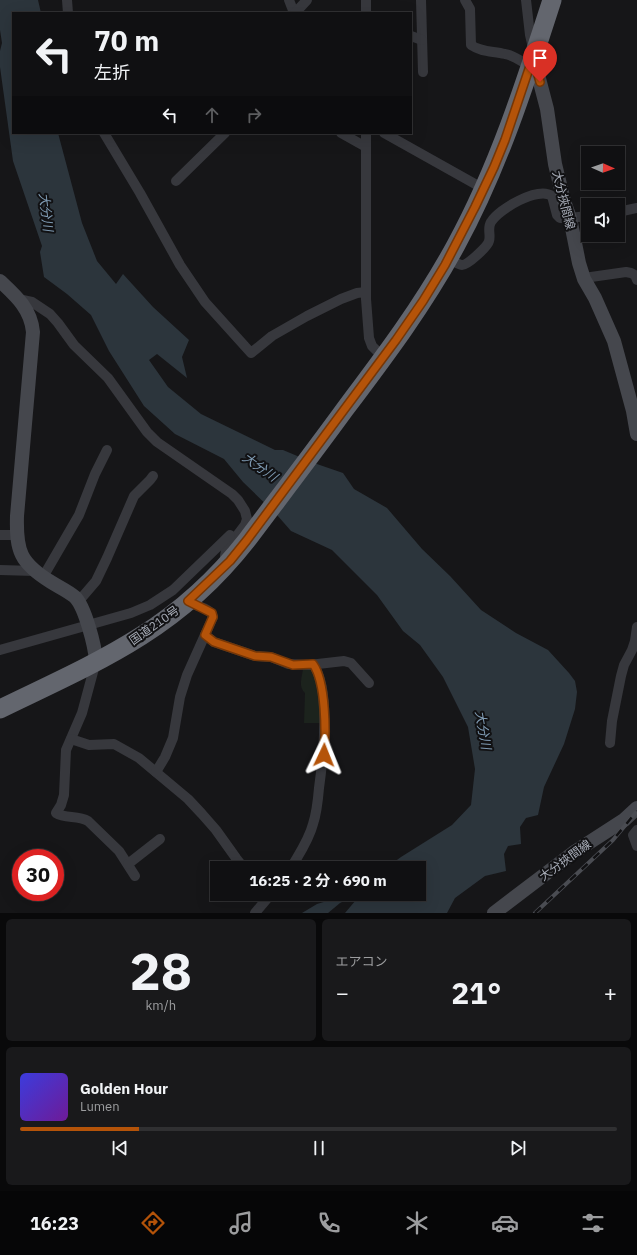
<!DOCTYPE html>
<html lang="ja">
<meta charset="utf-8">
<style>
body{margin:0;font-family:"IBM Plex Sans","Noto Sans JP",sans-serif;background:#19191b;color:#f1f3f6;height:100vh;display:flex;flex-direction:column;font-size:15px;white-space:nowrap}
*{box-sizing:border-box;margin:0}
p{font-size:13px;color:#9c9d9f}
.icon{flex:none;width:22px;height:22px;fill:none;stroke:currentColor;stroke-width:2;stroke-linecap:round;stroke-linejoin:round}
.map{position:relative;height:913px;overflow:hidden}
.details{display:flex;flex-direction:column;gap:6px;padding:6px;background:#09090a;flex:1}
.details>*{flex:none}
.banner{position:absolute;left:12px;top:12px;width:400px;height:122px;border-radius:0px;box-shadow:0 4px 16px #0002,0 0 0 1px #303032;background:#101012;color:#f1f3f6;overflow:hidden}
.needle{width:26px;rotate:92deg}
.tools{position:absolute;left:581px;top:146px;display:grid;gap:8px}
.tools a{display:grid;place-items:center;width:44px;height:44px;border-radius:0px;background:#101012;box-shadow:0 4px 16px #0002,0 0 0 1px #303032;font-size:20px}
.speed{position:absolute;left:12px;top:849px;display:flex;gap:8px;font-size:20px;font-weight:700;text-align:center}
.speed>*{display:grid;place-content:center;width:52px;height:52px;border-radius:50%;background:#101012;box-shadow:0 4px 16px #0002,0 0 0 1px #303032;line-height:1}
.speed .limit{border:6px solid #d22;background:#fff;color:#111}
.pin{position:absolute;display:grid;place-items:center;width:34px;height:34px;color:#fff;margin:-41px -17px;border-radius:50% 50% 50% 0;rotate:-45deg;box-shadow:0 0 4px #0007}
.pin .icon{rotate:45deg}
.me{position:absolute;width:44px;margin:-22px;rotate:2deg;stroke-linejoin:round;filter:drop-shadow(0 0 3px #0008)}
.turn{display:flex;align-items:center;gap:14px;height:84px;padding:0 16px;font-size:18px}
.turn .icon{width:52px;height:52px;stroke-width:2.5}
.turn b{display:block;font-size:28px;line-height:34px}
.lanes{display:flex;align-items:center;height:38px;padding:0 16px;background:#0003;justify-content:center;gap:20px;direction:ltr}
.lanes .off{opacity:.35}
.big{font-size:30px;font-weight:700;line-height:1.1}
.details .tile{flex:1;display:flex;flex-direction:column;justify-content:center;gap:6px;min-width:0;padding:0 14px;border-radius:6px;background:#19191b}
.details .dial{align-items:center;gap:0}
.dial b{font-size:52px;line-height:1}
.song{display:flex;align-items:center;gap:12px}
.cover{width:48px;height:48px;border-radius:6px;background:linear-gradient(135deg,hsl(240 70% 55%),hsl(280 70% 35%))}
.played{height:4px;border-radius:2px;background:linear-gradient(90deg,#b45309 20%,#303032 20%)}
.keys{display:flex;justify-content:space-around;direction:ltr}
.heat{display:flex;justify-content:space-between;align-items:center;font-size:22px;direction:ltr}
.details .tiles{flex:1;display:grid;gap:6px;grid-template-columns:1fr 1fr}
.tile:last-child{grid-column:span 2}
.trip{position:absolute;left:210px;top:861px;width:216px;height:40px;border-radius:0px;background:#101012;box-shadow:0 4px 16px #0002,0 0 0 1px #303032;font-weight:700;line-height:40px;text-align:center}
.tabs{display:flex;height:64px;justify-content:space-around;align-items:center;background:#060607;color:#9c9d9f}
.tabs .icon{width:28px;height:28px}
.tabs .on{color:#b45309}
.tabs b{font-size:18px;color:#f1f3f6}
.map>svg:first-child{display:block}
.green{fill:#1c231d}
.water{fill:#2c353c}
.lines{fill:none;stroke-linecap:round;stroke-linejoin:round}
.street{stroke:#37383d;stroke-width:10}
.secondary{stroke:#45474d;stroke-width:14}
.highway{stroke:#63666e;stroke-width:19}
.rail-casing{stroke:#4a4c52;stroke-width:4}
.rail{stroke:#111113;stroke-width:2.5;stroke-dasharray:8;stroke-linecap:butt}
.route-casing{stroke:#753606;stroke-width:10}
.route{stroke:#b45309;stroke-width:7}
.labels{text-anchor:middle;dominant-baseline:central;stroke-width:4;stroke-linejoin:round;paint-order:stroke}
.street-label{font-size:12px;fill:#a8adb8;stroke:#111113}
.water-label{font-size:13px;font-style:italic;fill:#7f9bb3;stroke:#111113}
</style>
<div class="map">
<svg width="637" height="913" viewBox="0 0 637 913">
<rect width="100%" height="100%" fill="#161618"/>
<path class="green" d="M303,669H312L314,671L322,723H304L305,693C298,687 302,677 303,669Z"/>
<g class="water">
<polygon points="0,0 38,0 41,13 13,13 13,133 58,133 82,223 97,261 116,284 123,274 153,307 189,340 182,357 187,378 157,354 149,360 168,387 201,414 275,450 283,450 314,463 343,473 354,489 387,508 422,549 450,576 481,610 516,633 548,650 569,673 575,681 577,692 575,709 564,744 544,787 538,815 526,818 520,827 521,844 508,846 504,854 506,871 485,876 455,898 447,913 345,913 361,894 419,894 419,868 386,868 401,857 452,825 471,805 475,769 468,727 443,677 420,645 403,631 377,595 332,550 291,531 277,515 243,482 224,459 175,434 144,406 109,351 91,315 67,294 44,277 40,252 42,246 13,161 0,67 0,51 2,43 0,30"/>
<polygon points="333,894 340,894 338,899 344,901 340,903 328,913 302,913 317,904 327,901"/>
</g>
<g class="lines">
<g class="street">
<polyline points="67,0 68,13"/>
<polyline points="289,0 294,13"/>
<polyline points="421,0 423,72"/>
<path d="M465,0L470,9L471,45C481,52 493,51 505,54C513,55 522,62 530,66"/>
<polyline points="526,0 530,35 533,48"/>
<polyline points="295,13 307,0"/>
<polyline points="366,13 366,0"/>
<polyline points="411,36 422,40"/>
<polyline points="104,133 140,193 180,265 205,302 251,353 272,336 307,316 341,299 357,293 366,292"/>
<polyline points="341,133 366,147"/>
<polyline points="366,133 366,299 369,338 372,346 384,358"/>
<polyline points="384,133 484,189"/>
<polyline points="176,181 225,133"/>
<polyline points="618,212 637,208"/>
<path d="M449,258C452,260 458,265 462,265C468,265 488,246 489,241C491,235 487,228 491,222C499,209 538,186 552,196L557,215L560,218H569L588,216"/>
<polyline points="584,278 626,272 631,273 635,275 637,280"/>
<polyline points="18,299 32,302 50,314 58,323 74,345 108,378 147,432 157,442 232,494 238,500 245,511 247,519 245,525 226,550 225,556 228,562"/>
<polyline points="0,535 17,535"/>
<polyline points="0,570 35,571"/>
<polyline points="43,577 79,515 95,474 107,450"/>
<polyline points="78,602 96,581 107,558 134,496 150,480 153,476"/>
<polyline points="205,635 214,642 255,656 271,657 288,664 309,665 344,661 351,663 369,683"/>
<polyline points="0,650 131,613 150,605 173,590 230,535"/>
<path d="M96,661L82,713L66,750L64,795L61,805L56,813C65,819 78,815 88,821L119,851L135,876"/>
<polyline points="71,739 89,745 114,744 139,758 188,799 202,814 216,830 236,858 244,868"/>
<polyline points="610,743 612,721 621,676 624,665 632,650 635,641 637,627"/>
<path d="M156,772L165,757L173,738L180,697L187,675L213,617C211,607 195,607 188,601"/>
<polyline points="637,830 633,835 637,846"/>
<polyline points="128,864 160,839"/>
<path d="M291,868C299,854 309,840 313,824C317,812 318,800 319,788C323,759 331,689 313,664"/>
<polyline points="255,913 271,894"/>
</g>
<g class="secondary">
<polyline points="535,56 536,67 547,109 555,164 564,201 570,218 579,263 584,279 595,298 614,341 633,411 637,434"/>
<path d="M0,281C16,296 31,309 33,332L17,516C16,551 20,563 51,582C59,587 68,591 75,597C85,607 95,646 96,661"/>
<polyline points="494,913 573,853 624,820 637,808"/>
</g>
<path class="highway" d="M0,709C47,686 97,664 141,636C181,611 218,577 247,540C280,496 313,453 345,409C385,356 424,304 456,245C498,168 525,84 552,0"/>
<defs>
<polyline id="rail" points="535,913 613,840 637,811"/>
</defs>
<use href="#rail" class="rail-casing"/>
<use href="#rail" class="rail"/>
</g>
<g class="lines">
<defs>
<path id="route" d="M324,755C326,733 326,682 313,664L293,665L271,657L255,656L214,642L205,635L212,619L213,617L212,613L188,601L230,561L247,540L396,340L423,301L445,265L475,207L494,167L505,140L534,54L536,68L540,82"/>
</defs>
<use href="#route" class="route-casing"/>
<use href="#route" class="route"/>
</g>
<g class="labels">
<g class="street-label">
<text transform="translate(564 200) rotate(76)">大分挾間線</text>
<text transform="translate(154 625) rotate(-35)">国道210号</text>
<text transform="translate(565 860) rotate(-36)">大分挾間線</text>
</g>
<g class="water-label">
<text transform="translate(46 212) rotate(83)">大分川</text>
<text transform="translate(260 467) rotate(35)">大分川</text>
<text transform="translate(483 730) rotate(80)">大分川</text>
</g>
</g>
</svg>
<div class="tools">
<a><svg class="needle" viewBox="-14 -14 28 28"><path d="M0-13l5 13h-10z" fill="#e53935"/><path d="M0 13l5-13h-10z" fill="#9c9d9f"/></svg></a>
<a><svg class="icon" aria-label="sound" viewBox="0 0 24 24"><path d="M4 9h4l5-4v14l-5-4H4zM17 9q2 3 0 6"/></svg></a>
</div>
<div class="speed"><div class="limit">30</div></div>
<div class="pin" style="left:540px;top:82px;background:#d93025"><svg class="icon" aria-label="arrive" viewBox="0 0 24 24"><path d="M6 21V4h12l-3 4 3 4H6"/></svg></div>
<svg class="me" style="left:324px;top:755px" viewBox="-20 -20 40 40"><path d="M0-17L14 15 0 8-14 15z" fill="#b45309" stroke="#fff" stroke-width="4"/></svg>
<div class="trip">16:25 · 2 分 · 690 m</div>
<div class="banner">
<div class="turn"><svg class="icon" aria-label="left" viewBox="0 0 24 24"><path d="M17 20v-9H6M10 6l-5 5 5 5"/></svg><div><b>70 m</b>左折</div></div>
<div class="lanes"><svg class="icon" aria-label="left" viewBox="0 0 24 24"><path d="M17 20v-9H6M10 6l-5 5 5 5"/></svg><svg class="icon off" aria-label="ahead" viewBox="0 0 24 24"><path d="M12 20V5M6 11l6-6 6 6"/></svg><svg class="icon off" aria-label="right" viewBox="0 0 24 24"><path d="M7 20v-9h11M14 6l5 5-5 5"/></svg></div>
</div>
</div>
<section class="details">
<div class="tiles">
<div class="tile dial"><b>28</b><p>km/h</p></div>
<div class="tile"><p>エアコン</p>
<div class="heat"><a>−</a><b class="big">21°</b><a>+</a></div>
</div>
<div class="tile">
<div class="song"><i class="cover"></i><div><b>Golden Hour</b><p>Lumen</p></div></div>
<div class="played"></div>
<div class="keys"><svg class="icon" aria-label="previous" viewBox="0 0 24 24"><path d="M18 5L8 12l10 7zM5 5v14"/></svg><svg class="icon" aria-label="pause" viewBox="0 0 24 24"><path d="M8 5v14M16 5v14"/></svg><svg class="icon" aria-label="next" viewBox="0 0 24 24"><path d="M6 5l10 7-10 7zM19 5v14"/></svg></div>
</div>
</div>
</section>
<nav class="tabs">
<b>16:23</b>
<svg class="icon on" aria-label="directions" viewBox="0 0 24 24"><path d="M12 3l9 9-9 9-9-9zM9 14v-3h6M13 9l2 2-2 2"/></svg>
<svg class="icon" aria-label="music" viewBox="0 0 24 24"><path d="M9 18V5l10-2v13"/><circle cx="6" cy="18" r="3"/><circle cx="16" cy="16" r="3"/></svg>
<svg class="icon" aria-label="phone" viewBox="0 0 24 24"><path d="M5 4h4l2 5-3 2q2 4 5 5l2-3 5 2v4C11 20 4 13 5 4z"/></svg>
<svg class="icon" aria-label="climate" viewBox="0 0 24 24"><path d="M12 3v18M4 7l16 10M4 17L20 7"/></svg>
<svg class="icon" aria-label="car" viewBox="0 0 24 24"><path d="M5 17H2v-5l4-1 3-4h7l3 4 3 1v5h-3M9 17h6M6 11h13"/><circle cx="7" cy="17" r="2"/><circle cx="17" cy="17" r="2"/></svg>
<svg class="icon" aria-label="filters" viewBox="0 0 24 24"><path d="M4 7h16M4 17h16"/><circle cx="9" cy="7" r="2"/><circle cx="15" cy="17" r="2"/></svg>
</nav>
